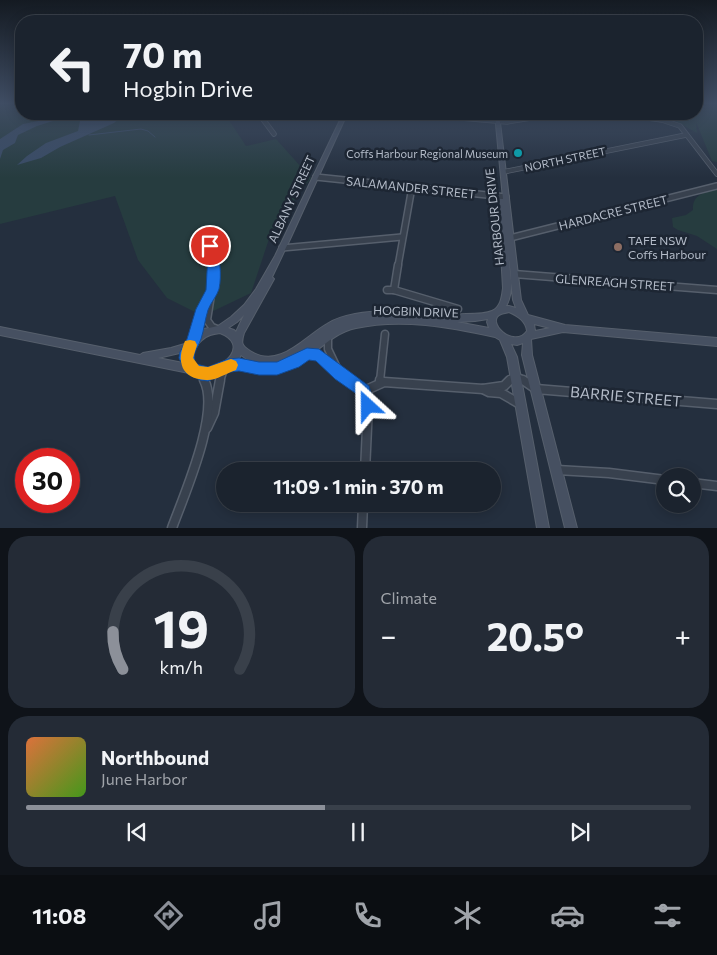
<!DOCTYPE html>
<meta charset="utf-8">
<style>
body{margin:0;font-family:Commissioner,sans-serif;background:#242b36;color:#f1f3f6;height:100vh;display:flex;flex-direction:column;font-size:19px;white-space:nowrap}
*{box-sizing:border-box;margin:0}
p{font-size:16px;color:#a0a4aa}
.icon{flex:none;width:28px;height:28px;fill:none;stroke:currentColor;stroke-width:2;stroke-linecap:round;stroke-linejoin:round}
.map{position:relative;height:528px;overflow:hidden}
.details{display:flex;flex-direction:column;gap:8px;padding:8px;background:#0f1319;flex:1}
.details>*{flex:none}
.guide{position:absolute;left:15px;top:15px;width:688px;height:105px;border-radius:20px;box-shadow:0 2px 12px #0003,0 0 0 1px #39404a;background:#1b232e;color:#f1f3f6;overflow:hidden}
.fabs{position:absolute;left:656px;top:468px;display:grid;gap:10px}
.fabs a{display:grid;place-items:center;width:45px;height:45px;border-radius:50%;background:#1b232e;box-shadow:0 2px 12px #0003,0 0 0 1px #39404a;font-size:25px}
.speed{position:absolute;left:15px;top:448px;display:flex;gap:10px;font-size:25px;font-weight:700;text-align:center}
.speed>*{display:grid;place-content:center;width:65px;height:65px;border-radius:50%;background:#1b232e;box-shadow:0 2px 12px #0003,0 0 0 1px #39404a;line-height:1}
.speed .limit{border:8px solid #d22;background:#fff;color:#111}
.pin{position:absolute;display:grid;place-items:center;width:42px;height:42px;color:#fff;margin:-21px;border:2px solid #fff;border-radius:50%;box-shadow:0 1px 5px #0007}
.me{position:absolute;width:55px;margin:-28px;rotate:336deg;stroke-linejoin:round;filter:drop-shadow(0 0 4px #0008)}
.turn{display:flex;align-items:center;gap:18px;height:105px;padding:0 25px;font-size:22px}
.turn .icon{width:65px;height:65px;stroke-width:2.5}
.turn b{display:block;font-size:35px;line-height:42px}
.big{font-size:38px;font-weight:700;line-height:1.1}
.details .widget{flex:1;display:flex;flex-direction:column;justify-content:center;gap:8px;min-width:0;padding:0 18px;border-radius:20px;background:#242b36}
.details .dial{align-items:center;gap:0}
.dial svg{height:130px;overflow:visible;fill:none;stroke:#39404a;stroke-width:7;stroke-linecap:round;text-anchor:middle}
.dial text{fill:#f1f3f6;stroke:none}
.song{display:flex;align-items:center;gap:15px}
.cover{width:60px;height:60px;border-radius:8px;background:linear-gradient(135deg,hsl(20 70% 55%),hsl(100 70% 35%))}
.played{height:5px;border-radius:2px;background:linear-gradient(90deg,#8c9099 45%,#39404a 45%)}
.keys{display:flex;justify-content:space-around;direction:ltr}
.heat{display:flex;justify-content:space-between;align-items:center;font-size:28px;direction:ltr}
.details .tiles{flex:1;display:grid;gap:8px;grid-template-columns:1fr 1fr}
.widget:last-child{grid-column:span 2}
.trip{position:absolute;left:216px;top:462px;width:285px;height:50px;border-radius:25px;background:#1b232e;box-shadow:0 2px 12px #0003,0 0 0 1px #39404a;font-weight:700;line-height:50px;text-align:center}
.tabs{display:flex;height:80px;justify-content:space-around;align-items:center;background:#0b0e12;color:#a0a4aa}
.tabs .icon{width:35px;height:35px}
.tabs .selected{color:#8c9099}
.tabs b{font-size:22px;color:#f1f3f6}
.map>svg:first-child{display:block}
.green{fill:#263c3f}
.water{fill:#394c67}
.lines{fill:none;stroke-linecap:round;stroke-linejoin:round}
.stream{stroke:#394c67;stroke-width:1}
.street-far3-casing{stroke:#565f6c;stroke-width:5.5}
.street-far2-casing{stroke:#565f6c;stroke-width:8}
.street-far1-casing{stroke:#565f6c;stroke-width:9}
.street-casing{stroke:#565f6c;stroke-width:11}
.secondary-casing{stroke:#565f6c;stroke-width:2}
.street-far3{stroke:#38414e;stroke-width:4}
.street-far2{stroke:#38414e;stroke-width:5}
.street-far1{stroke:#38414e;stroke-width:6}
.street{stroke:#38414e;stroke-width:8}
.secondary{fill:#465061;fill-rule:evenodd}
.route{fill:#1a73e8;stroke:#114b97}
.slow{fill:#f59e0b}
.culture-dot{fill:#0f9aa8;stroke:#1d2633;stroke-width:2}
.education-dot{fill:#8d6e63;stroke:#1d2633;stroke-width:2}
.labels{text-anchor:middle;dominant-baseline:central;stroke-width:5;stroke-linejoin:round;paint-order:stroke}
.far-poi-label{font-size:11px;fill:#b4bcc9;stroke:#1d2633;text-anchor:end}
.far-street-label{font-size:11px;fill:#b4bcc9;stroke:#1d2633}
.street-label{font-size:12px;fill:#b4bcc9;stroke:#1d2633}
.poi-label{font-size:12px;fill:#b4bcc9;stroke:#1d2633;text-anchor:start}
.near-street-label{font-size:15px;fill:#b4bcc9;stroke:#1d2633}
</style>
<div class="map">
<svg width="717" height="528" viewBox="0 0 717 528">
<rect width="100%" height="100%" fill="#242f3e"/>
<g class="green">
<polygon points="0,104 21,104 21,114 225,114 246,146 276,139 311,178 271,233 251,293 203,316 167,298 138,260 115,196 0,224"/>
<polygon points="713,104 717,104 717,162 712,161 696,122 697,133 675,121 636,114 696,114 696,107"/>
<path d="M717,189V249L697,236L678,230L673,227L672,218L686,215L693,210C692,195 704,192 717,189Z"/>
</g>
<g class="water">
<polygon points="114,114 120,118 114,123 60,147 41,158 17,165 27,156 46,143 78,131 80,121"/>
<polygon points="49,119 53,121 37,126 18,135 15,143 3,150 0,159 0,139 23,124"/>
</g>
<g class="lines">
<g class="stream">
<polyline points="52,119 89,118"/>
<polyline points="89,135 141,129 148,131 155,137"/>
</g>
<defs>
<g id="street-far3">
<polyline points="259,114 274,134"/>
<polyline points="416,114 507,122 555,114"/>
<polyline points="621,114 662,120 680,126 717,174"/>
<polyline points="503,172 686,135"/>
</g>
<g id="street-far2">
<polyline points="316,177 506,197"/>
<polyline points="510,238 717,186"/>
<polyline points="210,246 213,253 214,266"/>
<polyline points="282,248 402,237"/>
<polyline points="398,266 412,187"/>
</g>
<g id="street-far1">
<polyline points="214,265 214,276 207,320 212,327 217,329"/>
<polyline points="514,274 717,290"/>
<polyline points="387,290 394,290 458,309"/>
<polyline points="394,290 398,265"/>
<polyline points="328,336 328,349 338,370"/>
<polyline points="193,341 202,309 210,294"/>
<polyline points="307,354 319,355 324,358 351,381"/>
<polyline points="200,373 205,381"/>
<polyline points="220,381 224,369"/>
<polyline points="380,381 385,334"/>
<polyline points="509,381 515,375 525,381"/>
</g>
<g id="street">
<polyline points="349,380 364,391 368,406 365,471"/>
<polyline points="523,380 536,389 717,404"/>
<polyline points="380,383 380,380"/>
<polyline points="483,389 504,386 510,380"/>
<polyline points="364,391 384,382 483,389 489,392 501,393 520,404"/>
<polyline points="207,428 214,413 220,380"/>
<polyline points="557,470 609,473 665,480"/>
<polyline points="692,483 717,486"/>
<path d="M172,528C184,495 221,412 204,380"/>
<polyline points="362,528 363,504"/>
</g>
<path id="secondary" d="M343,114H347L291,237L272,277L274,279L244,333C241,343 241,345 250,351C279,370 304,337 327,324C336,318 345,316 355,314C392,307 429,316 466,314C474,314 485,314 492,311C501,307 502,296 503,288L498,200L499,199H503L495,114H499L521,300L528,315L565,325L717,338V346L563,332L531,339L532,355L577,528H565L522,355L523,343L517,345L511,344L517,357L549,528H537L507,357L500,340L495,337C450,327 401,318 356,328C328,334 313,359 288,369C269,377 251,368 232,370C228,370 225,373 221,374C209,379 200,379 189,373L0,335V327L140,355L143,353L171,348L188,343L195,335L204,329L218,326L231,317L244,305L256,289L275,256ZM508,252L513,300L516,308L509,306H506C515,291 510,269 508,252ZM509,312C518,316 526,321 527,331C514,350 484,321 501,314C503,313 506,313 509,312ZM244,315L236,332L234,330L228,328L237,322ZM488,319L487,322L489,328L457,322L475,321ZM534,324L550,328L535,331ZM220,333C249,344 226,369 203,369C185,368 193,347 202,340C207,335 213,334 220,333ZM184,352L183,363L158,358ZM241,355L248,360L259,364L237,362Z"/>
</defs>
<use href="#street-far3" class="street-far3-casing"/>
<use href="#street-far2" class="street-far2-casing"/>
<use href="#street-far1" class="street-far1-casing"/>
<use href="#street" class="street-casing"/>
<use href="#secondary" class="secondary-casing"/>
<use href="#street-far3" class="street-far3"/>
<use href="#street-far2" class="street-far2"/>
<use href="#street-far1" class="street-far1"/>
<use href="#street" class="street"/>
<use href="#secondary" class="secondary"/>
</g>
<linearGradient id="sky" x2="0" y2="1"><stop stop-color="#141a22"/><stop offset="0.58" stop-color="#3f4d63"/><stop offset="1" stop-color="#3f4d63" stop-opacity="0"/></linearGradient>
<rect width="717" height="178" fill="url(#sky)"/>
<path class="route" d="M210,243L214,244C220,255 222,275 219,289C217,296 211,302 208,310C205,319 204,330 201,339C197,350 191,354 196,364L208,367L228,359L239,358L259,362H277L307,348L319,349L369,386L375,406L373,412L368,414L362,412L358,395L335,379L316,361L309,360L299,367L277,375H259L239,371L230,372L208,381L200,380L186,373L179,358L180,352L187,339L196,309L206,290L208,253L204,246Z"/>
<path class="slow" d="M190,340L195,341L197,345L193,358L199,366L208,367L231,359L236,361L238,365L236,370C227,373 215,381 206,380C181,379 176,361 185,341Z"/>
<circle class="culture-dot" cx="518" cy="153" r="5"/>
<circle class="education-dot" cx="618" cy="247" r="5"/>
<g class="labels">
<g class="far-poi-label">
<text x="508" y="153">Coffs Harbour Regional Museum</text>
</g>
<g class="far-street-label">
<text transform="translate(565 159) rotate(-12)">NORTH STREET</text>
</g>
<g class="street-label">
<text transform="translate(411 187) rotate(6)">SALAMANDER STREET</text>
<text transform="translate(291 199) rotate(-65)">ALBANY STREET</text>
<text transform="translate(613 212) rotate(-14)">HARDACRE STREET</text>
<text transform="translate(494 217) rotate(-96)">HARBOUR DRIVE</text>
<text transform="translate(615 282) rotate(4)">GLENREAGH STREET</text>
<text transform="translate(416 311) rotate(2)">HOGBIN DRIVE</text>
</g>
<g class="poi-label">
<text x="628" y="240">TAFE NSW<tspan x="628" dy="14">Coffs Harbour</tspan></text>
</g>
<g class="near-street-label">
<text transform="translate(626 396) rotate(5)">BARRIE STREET</text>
</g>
</g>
</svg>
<div class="fabs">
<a><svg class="icon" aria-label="search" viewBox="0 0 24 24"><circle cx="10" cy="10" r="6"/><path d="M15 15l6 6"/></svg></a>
</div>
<div class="speed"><div class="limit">30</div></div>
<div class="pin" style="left:210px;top:246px;background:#d93025"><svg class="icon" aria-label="arrive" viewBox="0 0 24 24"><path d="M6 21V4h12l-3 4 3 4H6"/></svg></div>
<svg class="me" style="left:368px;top:406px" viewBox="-20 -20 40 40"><path d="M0-17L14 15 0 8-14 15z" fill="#1a73e8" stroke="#fff" stroke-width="4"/></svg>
<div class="trip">11:09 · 1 min · 370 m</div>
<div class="guide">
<div class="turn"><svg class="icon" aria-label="left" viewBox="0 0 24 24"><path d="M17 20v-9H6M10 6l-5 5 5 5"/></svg><div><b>70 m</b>Hogbin Drive</div></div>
</div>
</div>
<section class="details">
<div class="tiles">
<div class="widget dial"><svg viewBox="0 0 100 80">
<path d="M14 69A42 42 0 1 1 86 69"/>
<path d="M14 69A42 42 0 0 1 8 46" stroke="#8c9099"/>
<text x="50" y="56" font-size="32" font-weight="700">19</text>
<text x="50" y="72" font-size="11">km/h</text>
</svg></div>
<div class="widget"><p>Climate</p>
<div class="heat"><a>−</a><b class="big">20.5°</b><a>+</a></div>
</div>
<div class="widget">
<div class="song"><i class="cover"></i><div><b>Northbound</b><p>June Harbor</p></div></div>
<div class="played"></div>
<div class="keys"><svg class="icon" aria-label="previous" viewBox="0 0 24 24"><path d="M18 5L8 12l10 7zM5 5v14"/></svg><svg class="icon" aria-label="pause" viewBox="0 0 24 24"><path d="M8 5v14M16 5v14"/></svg><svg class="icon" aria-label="next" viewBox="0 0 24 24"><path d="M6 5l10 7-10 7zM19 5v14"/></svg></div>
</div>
</div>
</section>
<nav class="tabs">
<b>11:08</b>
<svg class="icon selected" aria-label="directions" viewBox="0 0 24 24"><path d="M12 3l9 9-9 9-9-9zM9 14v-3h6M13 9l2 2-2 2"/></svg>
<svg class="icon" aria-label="music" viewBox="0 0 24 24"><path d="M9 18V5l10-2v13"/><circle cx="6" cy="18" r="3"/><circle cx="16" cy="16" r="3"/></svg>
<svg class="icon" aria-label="phone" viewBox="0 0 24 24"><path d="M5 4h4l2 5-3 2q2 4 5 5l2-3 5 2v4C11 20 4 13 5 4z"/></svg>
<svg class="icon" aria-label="climate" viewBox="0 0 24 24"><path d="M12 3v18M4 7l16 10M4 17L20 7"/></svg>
<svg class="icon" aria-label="car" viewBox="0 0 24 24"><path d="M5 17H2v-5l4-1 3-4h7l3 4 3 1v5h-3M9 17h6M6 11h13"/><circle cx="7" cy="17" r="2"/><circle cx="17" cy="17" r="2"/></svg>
<svg class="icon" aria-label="filters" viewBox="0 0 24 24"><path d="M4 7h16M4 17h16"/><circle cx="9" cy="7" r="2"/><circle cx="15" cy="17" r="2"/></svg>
</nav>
